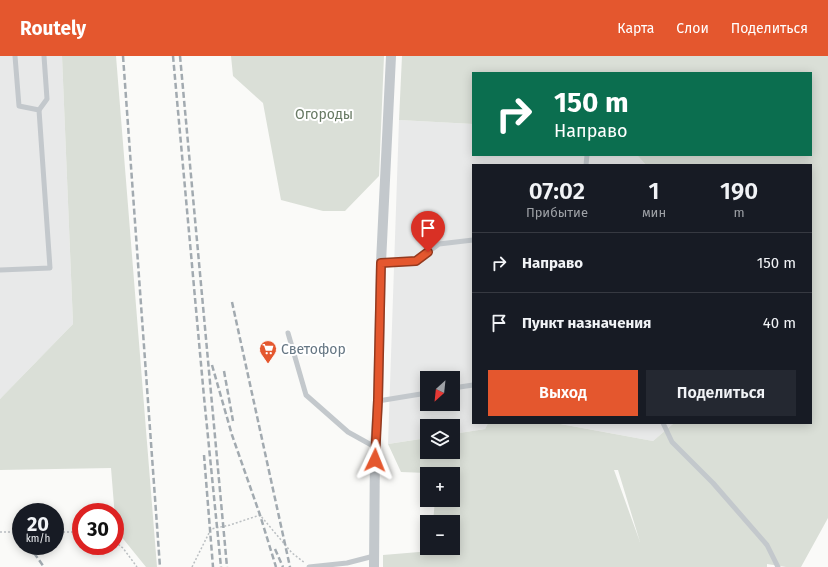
<!DOCTYPE html>
<html lang="ru">
<head>
<meta charset="utf-8">
<style>
  :root { --surface:#171b24; --page:#242831; --text:#f1f3f6; --muted:#9ea1a6; --line:#363941; --accent:#e4572e }
  body { margin:0; font-family:"Fira Sans",sans-serif; background:var(--page); color:var(--text); height:100vh; display:flex; flex-direction:column; font-size:15px; white-space:nowrap }
  * { box-sizing:border-box; margin:0 }
  p { font-size:13px; color:var(--muted) }
  .icon { flex:none; width:22px; height:22px; fill:none; stroke:currentColor; stroke-width:2; stroke-linecap:round; stroke-linejoin:round }
  .map { position:relative; flex:1; overflow:hidden }
  .details { position:absolute; left:472px; top:108px; width:340px; height:260px; display:flex; flex-direction:column; background:var(--surface); border-radius:0px; box-shadow:0 2px 10px #0003 }
  .details>* { flex:none }
  .banner { position:absolute; left:472px; top:16px; width:340px; height:84px; border-radius:0px; box-shadow:0 2px 10px #0003; background:#0b6e4f; color:#fff; overflow:hidden }
  .needle { width:26px; rotate:207deg }
  .controls { position:absolute; left:420px; top:315px; display:grid; gap:8px }
  .controls a { display:grid; place-items:center; width:40px; height:40px; border-radius:0px; background:var(--surface); box-shadow:0 2px 10px #0003; font-size:20px }
  .speed { position:absolute; left:12px; top:447px; display:flex; gap:8px; font-size:20px; font-weight:700; text-align:center }
  .speed>* { display:grid; place-content:center; width:52px; height:52px; border-radius:50%; background:var(--surface); box-shadow:0 2px 10px #0003; line-height:1 }
  .speed small { font-size:10px; font-weight:400 }
  .speed .limit { border:6px solid #d22; background:#fff; color:#111 }
  .pin { position:absolute; display:grid; place-items:center; width:34px; height:34px; color:#fff; margin:-41px -17px; border-radius:50% 50% 50% 0; rotate:-45deg; box-shadow:0 0 4px #0007 }
  .pin .icon { rotate:45deg }
  .me { position:absolute; width:44px; margin:-22px; rotate:2deg; stroke-linejoin:round; filter:drop-shadow(0 0 3px #0008) }
  .turn { display:flex; align-items:center; gap:14px; height:84px; padding:0 16px; font-size:18px }
  .turn .icon { width:52px; height:52px; stroke-width:2.5 }
  .turn b { display:block; font-size:28px; line-height:34px }
  .eta { display:flex; justify-content:space-evenly; align-items:center; height:68px; text-align:center }
  .eta b { font-size:24px; font-weight:600; line-height:28px }
  .primary-button { display:flex; gap:8px; margin-top:auto; padding:8px 16px }
  .primary-button a { flex:1; height:46px; border-radius:0px; background:var(--accent); color:#fff; font-size:16px; font-weight:600; line-height:46px; text-align:center }
  .primary-button a+a { background:var(--page); color:var(--text) }
  ul { padding:0; list-style:none }
  li { display:flex; align-items:center; gap:12px; height:60px; padding:0 16px; border-top:1px solid var(--line) }
  li div { flex:1 }
  li b { display:block; font-size:15px }
  li em { font-style:normal }
  header { display:flex; align-items:center; gap:24px; box-sizing:border-box; height:56px; padding:0 20px; background:var(--accent); color:#fff }
  header strong { font-size:19px }
  nav { display:flex; gap:22px; margin-inline-start:auto; font-size:14px }
  .map>svg:first-child { display:block }
  .built { fill:#e8e9e9; fill-rule:evenodd }
  .green { fill:#dadfd7; fill-rule:evenodd }
  .lines { fill:none; stroke-linecap:round; stroke-linejoin:round }
  .path { stroke:#bbbfc2; stroke-width:1.5; stroke-dasharray:2 2; stroke-linecap:butt }
  .service { stroke:#c3c8cc; stroke-width:5 }
  .minor { stroke:#c3c8cc; stroke-width:10 }
  .rail { stroke:#a2aab0; stroke-width:2.5; stroke-dasharray:6 3; stroke-linecap:butt }
  .route-casing { stroke:#94391e; stroke-width:10 }
  .route { stroke:#e4572e; stroke-width:7 }
  .labels { text-anchor:middle; stroke-width:4; stroke-linejoin:round; paint-order:stroke }
  .park-label { font-size:14px; fill:#687a64; stroke:#fff }
  .poi-label { font-size:14px; fill:#657683; stroke:#fff; text-anchor:start }
</style>
</head>
<body>
<header>
<strong>Routely</strong>
<nav><a>Карта</a><a>Слои</a><a>Поделиться</a></nav>
</header>
<div class="map">
<svg width="828" height="511" viewBox="0 0 828 511">
  <rect width="100%" height="100%" fill="#fafaf8"/>
  <g class="built">
    <polygon points="0,0 62,0 73,268 0,343"/>
    <path d="M399,64L473,68V99H637L646,109H473V367H488L485,373L453,378V370H427V382L388,388ZM427,322H453V348H427Z"/>
    <polygon points="555,367 674,367 653,385"/>
  </g>
  <g class="green">
    <polygon points="62,0 116,0 157,511 146,511 116,474 111,412 0,414 0,343 73,268"/>
    <polygon points="231,0 384,0 379,120 345,155 323,155 281,144 263,47 233,20"/>
    <path d="M402,0H828V462L801,511H786L767,508V511H383V499L431,495L432,492H453V466H433L435,444H453V418L401,416L388,388L427,382V396H453V378L485,373L488,367H555L653,385L674,367H811V109H646L637,99H811V17H473V68L399,64ZM615,414H618L640,486L614,414Z"/>
  </g>
  <g class="lines">
    <g class="path">
      <polyline points="0,476 21,476"/>
      <polyline points="55,476 81,476"/>
      <polyline points="115,486 123,492 137,511"/>
      <polyline points="192,511 211,473 230,469 260,459 292,497 305,507"/>
    </g>
    <g class="service">
      <polyline points="39,54 47,43 44,0"/>
      <polyline points="586,109 587,99"/>
      <polyline points="381,207 416,205 439,188 473,184"/>
      <polyline points="0,214 50,212 39,54 19,50 15,0"/>
      <polyline points="288,277 306,339 348,376 375,391"/>
      <polyline points="453,332 473,329"/>
      <polyline points="378,345 427,337"/>
      <polyline points="663,367 672,386 713,427 767,489 778,511"/>
      <polyline points="309,511 347,507 374,500"/>
    </g>
    <polyline class="minor" points="374,511 375,391 378,345 381,207 391,0"/>
    <g class="rail">
      <polyline points="123,0 160,511"/>
      <polyline points="173,0 204,341 221,511"/>
      <polyline points="180,0 227,511"/>
      <polyline points="232,246 290,511"/>
      <polyline points="212,309 232,379 260,459 276,511"/>
      <polyline points="224,315 233,365"/>
      <polyline points="204,399 213,511"/>
      <polyline points="275,493 283,511"/>
      <polyline points="34,497 44,511"/>
    </g>
  </g>
  <g class="lines">
    <g class="route-casing">
      <polyline id="route" points="375,404 378,344 381,207 416,205 428,196"/>
    </g>
    <use href="#route" class="route"/>
  </g>
  <defs>
    <g id="supermarket-pin" transform="scale(0.9)"><path d="M0 17L-7.5 6A9.5 9.5 0 1 1 7.5 6Z" fill="#e4572e" stroke="#fff"/><path d="M-6-5.5h2.5l.6 2H6L4.5 2H-2.5L-4.4-4H-6ZM-1.5 3.2a1.3 1.3 0 1 0 .1 0ZM3 3.2a1.3 1.3 0 1 0 .1 0Z" fill="#fff"/></g>
  </defs>
  <g fill-rule="evenodd">
    <use href="#supermarket-pin" x="268" y="293"/>
  </g>
  <g class="labels">
    <g class="park-label">
      <text x="324" y="63">Огороды</text>
    </g>
    <g class="poi-label">
      <text x="281" y="298">Светофор</text>
    </g>
  </g>
</svg>
<div class="controls">
<a><svg class="needle" viewBox="-14 -14 28 28"><path d="M0-13l5 13h-10z" fill="#e53935"/><path d="M0 13l5-13h-10z" fill="#9ea1a6"/></svg></a>
<a><svg class="icon" aria-label="layers" viewBox="0 0 24 24"><path d="M12 4l9 5-9 5-9-5zM3 14l9 5 9-5"/></svg></a>
<a>+</a>
<a>−</a>
</div>
<div class="speed"><div>20<small>km/h</small></div><div class="limit">30</div></div>
<div class="pin" style="left:428px;top:196px;background:#d93025"><svg class="icon" aria-label="arrive" viewBox="0 0 24 24"><path d="M6 21V4h12l-3 4 3 4H6"/></svg></div>
<svg class="me" style="left:375px;top:404px" viewBox="-20 -20 40 40"><path d="M0-17L14 15 0 8-14 15z" fill="#e4572e" stroke="#fff" stroke-width="4"/></svg>
<div class="banner">
<div class="turn"><svg class="icon" aria-label="right" viewBox="0 0 24 24"><path d="M7 20v-9h11M14 6l5 5-5 5"/></svg><div><b>150 m</b>Направо</div></div>
</div>
<section class="details">
<div class="eta">
<div><b>07:02</b><p>Прибытие</p></div>
<div><b>1</b><p>мин</p></div>
<div><b>190</b><p>m</p></div>
</div>
<ul>
<li><svg class="icon" aria-label="right" viewBox="0 0 24 24"><path d="M7 20v-9h11M14 6l5 5-5 5"/></svg><div><b>Направо</b></div><em>150 m</em></li>
<li><svg class="icon" aria-label="arrive" viewBox="0 0 24 24"><path d="M6 21V4h12l-3 4 3 4H6"/></svg><div><b>Пункт назначения</b></div><em>40 m</em></li>
</ul>
<div class="primary-button"><a>Выход</a><a>Поделиться</a></div>
</section>
</div>
</body>
</html>
